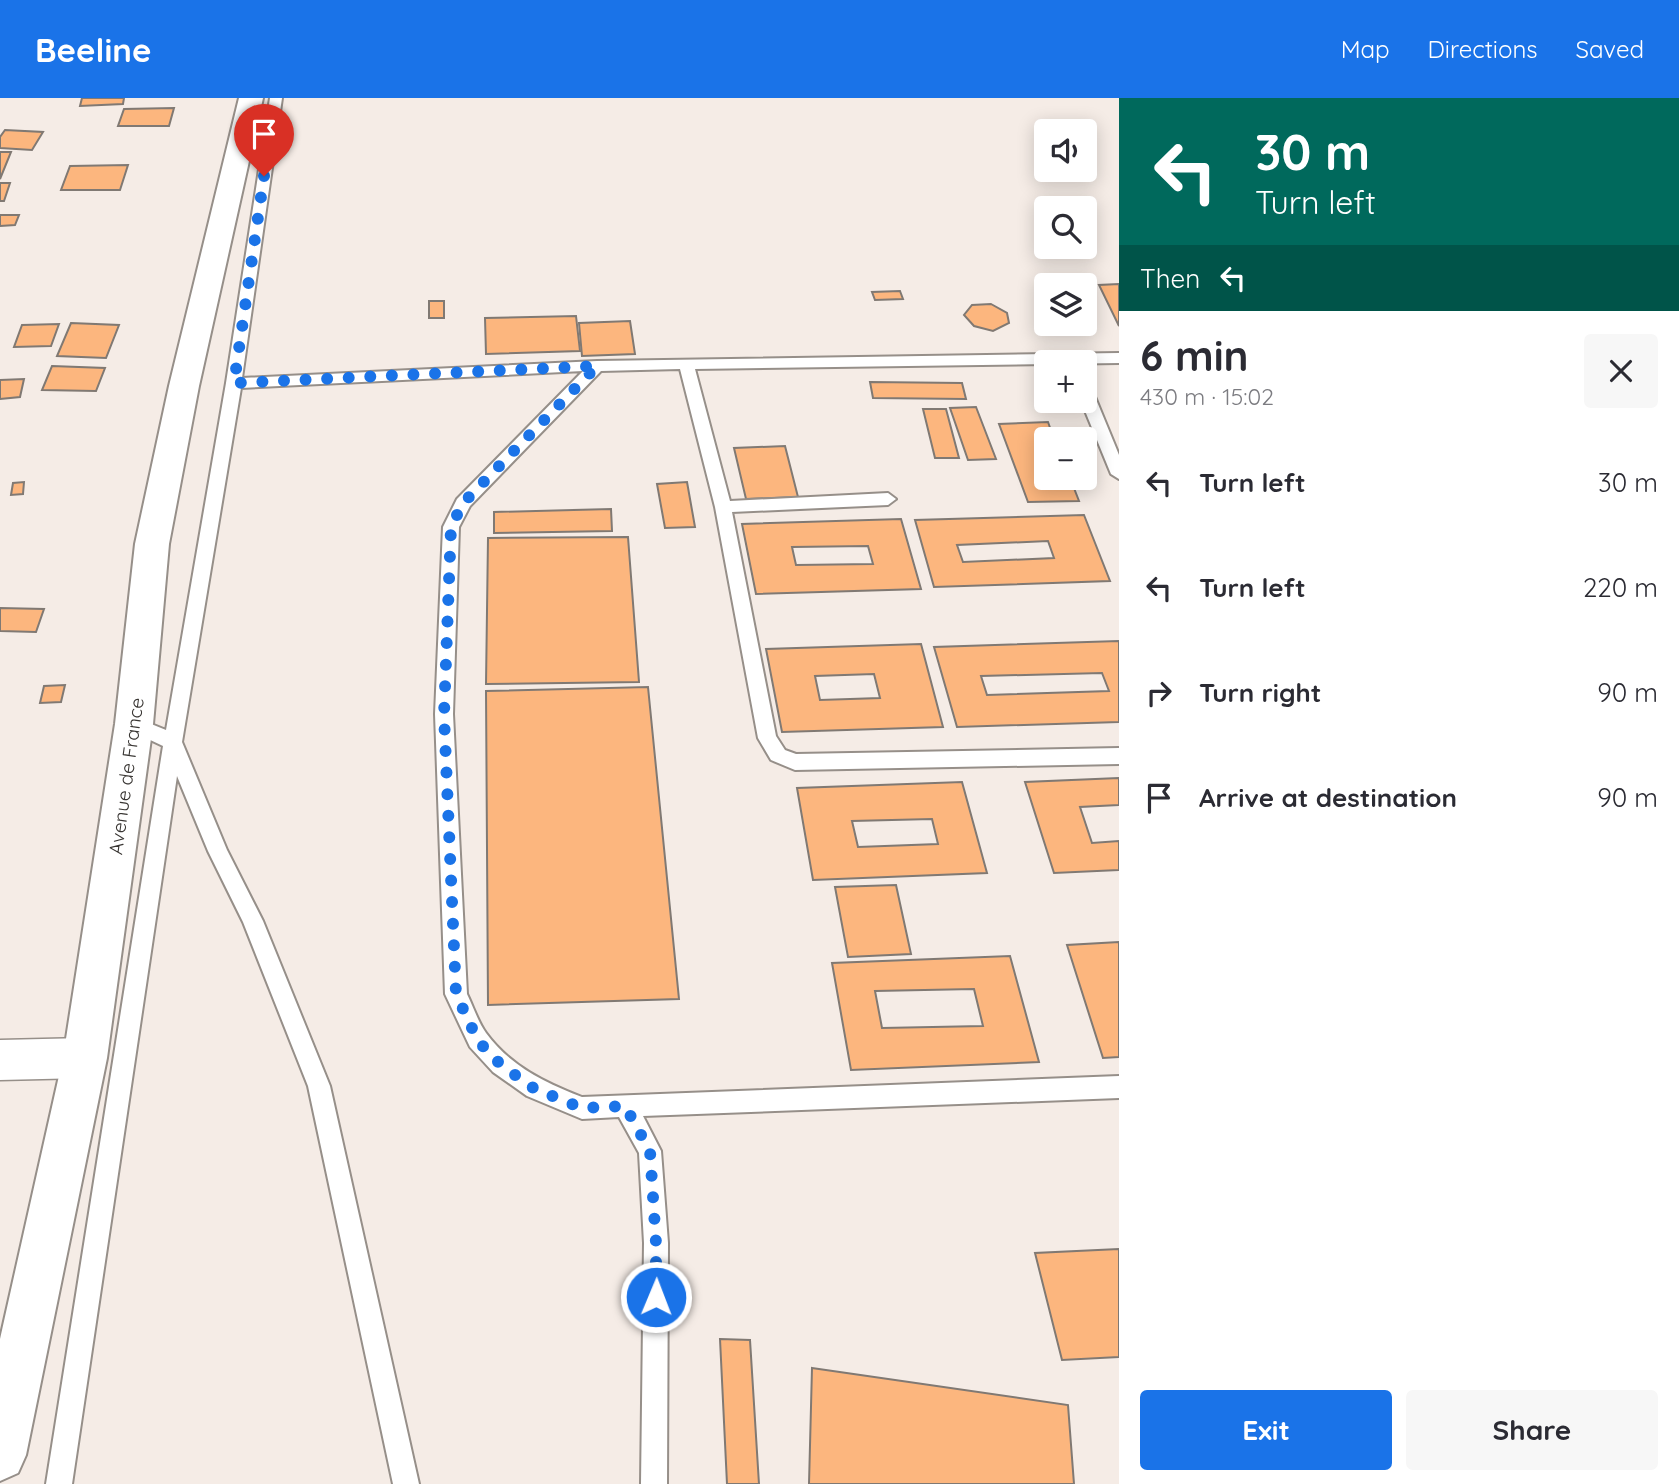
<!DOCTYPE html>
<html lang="en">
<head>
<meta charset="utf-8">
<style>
  :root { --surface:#fff; --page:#f7f7f7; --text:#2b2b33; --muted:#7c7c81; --accent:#1a73e8 }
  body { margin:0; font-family:Quicksand,sans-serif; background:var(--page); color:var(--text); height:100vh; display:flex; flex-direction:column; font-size:26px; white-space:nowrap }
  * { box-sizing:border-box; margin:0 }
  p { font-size:23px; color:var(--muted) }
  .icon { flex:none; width:38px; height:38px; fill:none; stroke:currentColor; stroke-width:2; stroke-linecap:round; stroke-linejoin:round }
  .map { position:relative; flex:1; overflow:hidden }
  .panel { display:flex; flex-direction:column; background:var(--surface); width:560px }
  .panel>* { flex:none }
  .banner { background:#00695c; color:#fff; overflow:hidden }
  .controls { position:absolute; left:1034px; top:21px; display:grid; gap:14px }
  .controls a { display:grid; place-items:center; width:63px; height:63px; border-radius:7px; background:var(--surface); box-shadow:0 4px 18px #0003; font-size:35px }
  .pin { position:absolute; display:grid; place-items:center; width:60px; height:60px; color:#fff; margin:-72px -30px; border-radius:50% 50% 50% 0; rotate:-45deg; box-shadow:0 0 7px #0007 }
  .pin .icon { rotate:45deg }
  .me { position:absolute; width:77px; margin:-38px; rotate:1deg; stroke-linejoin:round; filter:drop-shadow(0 0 5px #0008) }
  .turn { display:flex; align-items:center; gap:24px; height:147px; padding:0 21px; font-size:32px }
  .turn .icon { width:91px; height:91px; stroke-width:2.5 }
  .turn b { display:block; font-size:49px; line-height:60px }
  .then { display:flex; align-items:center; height:66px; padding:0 21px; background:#0003; gap:14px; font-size:26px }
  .round { display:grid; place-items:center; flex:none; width:74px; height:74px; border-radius:7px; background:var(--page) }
  .headline { display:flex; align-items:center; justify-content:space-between; height:119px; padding:0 21px }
  h1 { font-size:42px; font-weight:800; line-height:52px }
  .button { display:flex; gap:14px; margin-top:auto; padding:14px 21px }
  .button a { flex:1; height:80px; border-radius:7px; background:var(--accent); color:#fff; font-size:28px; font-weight:800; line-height:80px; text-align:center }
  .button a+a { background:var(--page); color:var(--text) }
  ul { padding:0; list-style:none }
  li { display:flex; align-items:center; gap:21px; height:105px; padding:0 21px }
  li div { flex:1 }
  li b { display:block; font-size:26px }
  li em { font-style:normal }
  header { display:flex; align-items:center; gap:42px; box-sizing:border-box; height:98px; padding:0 35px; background:var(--accent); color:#fff }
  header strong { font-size:33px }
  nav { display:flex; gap:38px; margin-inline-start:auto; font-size:24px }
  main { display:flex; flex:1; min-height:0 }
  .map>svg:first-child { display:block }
  .building { fill:#fcb67e; stroke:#807973; stroke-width:2; fill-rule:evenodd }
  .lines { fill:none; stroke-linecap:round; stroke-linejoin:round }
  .service-casing { stroke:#968f89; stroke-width:4 }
  .minor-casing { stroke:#968f89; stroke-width:3 }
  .tertiary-casing { stroke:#968f89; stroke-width:4 }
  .service { fill:#fff; fill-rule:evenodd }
  .minor { fill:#fff; fill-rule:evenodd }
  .tertiary { fill:#fff; fill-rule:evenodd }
  .route { stroke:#1a73e8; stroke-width:12; stroke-dasharray:0 21.6 }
  .labels { text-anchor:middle; stroke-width:5; stroke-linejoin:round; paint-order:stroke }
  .street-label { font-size:19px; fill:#383532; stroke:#fff }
</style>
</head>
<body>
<header>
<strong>Beeline</strong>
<nav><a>Map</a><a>Directions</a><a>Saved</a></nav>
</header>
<main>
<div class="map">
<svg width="1119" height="1386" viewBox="0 0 1119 1386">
  <rect width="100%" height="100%" fill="#f5ece6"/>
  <g class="building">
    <polygon points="82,0 124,0 123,6 80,8"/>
    <polygon points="174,10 169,28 118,28 124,11"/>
    <polygon points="5,32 43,34 32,52 0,50 0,39"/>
    <polygon points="0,54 11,54 0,81"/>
    <polygon points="128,67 120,92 61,92 70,68"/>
    <polygon points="0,85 10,85 4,103 0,103"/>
    <polygon points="0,117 19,117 15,127 0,128"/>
    <polygon points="1119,186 1119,228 1099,187"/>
    <polygon points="900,193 903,201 875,202 872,194"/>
    <rect x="429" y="203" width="15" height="17"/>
    <polygon points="991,206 1007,215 1009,225 993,233 974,228 964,217 972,207"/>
    <polygon points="576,218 580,253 486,256 485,220"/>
    <polygon points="630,223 635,256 582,258 579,225"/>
    <polygon points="71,225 119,227 106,260 57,258"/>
    <polygon points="59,226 51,248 14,249 22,227"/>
    <polygon points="52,268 105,270 96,293 42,292"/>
    <polygon points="24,281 20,299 0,301 0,282"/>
    <polygon points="870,284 962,285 966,301 873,300"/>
    <polygon points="976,309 996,361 968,362 950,310"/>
    <polygon points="923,311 946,311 959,360 935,360"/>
    <polygon points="1048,324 1054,341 1046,341 1046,380 1070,380 1079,403 1028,404 999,326"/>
    <polygon points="785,348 798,399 746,401 734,350"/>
    <polygon points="24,384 23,396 11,397 13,385"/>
    <polygon points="687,384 695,429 665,430 657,386"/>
    <polygon points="611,411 612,433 494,435 494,414"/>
    <path d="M1084,417L1110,483L934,489L915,422ZM1048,443L1054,460L963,464L957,447Z"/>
    <path d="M901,421L921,491L756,496L742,426ZM868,448L873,466L796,467L792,449Z"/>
    <polygon points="628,439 639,584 486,586 488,440"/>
    <polygon points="0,510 44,511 36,534 0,533"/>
    <path d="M1119,543V624L957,629L934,549ZM1102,575L1109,593L987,597L981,578Z"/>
    <path d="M921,546L943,629L782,634L766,551ZM874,576L880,600L820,602L815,578Z"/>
    <polygon points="65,587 61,604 40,605 44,588"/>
    <polygon points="648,589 679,901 488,907 486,593"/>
    <polygon points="1119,680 1119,707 1080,709 1092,745 1119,743 1119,772 1054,775 1025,684"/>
    <path d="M962,684L987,775L813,782L797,690ZM932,721L938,746L858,749L852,723Z"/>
    <polygon points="896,787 911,856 848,859 835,789"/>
    <polygon points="1119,844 1119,959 1103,960 1067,847"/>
    <path d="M1010,858L1039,964L851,972L832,865ZM974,891L983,928L882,930L875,893Z"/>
    <polygon points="1119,1151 1119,1259 1062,1262 1035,1155"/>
    <polygon points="720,1241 750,1242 759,1386 727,1386"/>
    <polygon points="812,1270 1068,1307 1074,1386 809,1386"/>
  </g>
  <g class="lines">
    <g class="service-casing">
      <g id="service">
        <path d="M270,0H282L242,280L597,263L1119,255V265L695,271L730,403L888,395L896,401L888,407L732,414L776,638L785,652L796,656L1119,650V666L795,672L771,662L758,640L715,409L680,271L601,273L470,408L459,429L453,616L467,896C473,908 478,924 486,935C510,968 546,985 582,999L1119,978V1000L643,1018L661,1053L668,1145L667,1386H641L644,1145L639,1055L619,1019L582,1021L527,998L493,974L470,949L445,896L435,616L443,429L457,401L583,273L241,290L182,644L227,752L263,823L330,988L419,1386H393L308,988L243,824L208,753L177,678L72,1386H46L163,648L127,631L125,626L127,621L134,619L166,632L226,285Z"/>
        <polygon points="1085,289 1093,294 1119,357 1119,381 1111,376 1081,303 1085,303"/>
      </g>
    </g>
    <g class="minor-casing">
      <polygon id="minor" points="85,940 100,946 106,960 100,974 85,980 0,982 0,942"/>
    </g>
    <g class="tertiary-casing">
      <polygon id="tertiary" points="239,0 263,0 199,288 169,446 153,626 107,960 26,1357 18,1375 0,1383 0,1241 63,960 115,626 135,446 169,288"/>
    </g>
    <use href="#service" class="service"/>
    <use href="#minor" class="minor"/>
    <use href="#tertiary" class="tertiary"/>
  </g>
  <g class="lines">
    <polyline class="route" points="264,78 234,285 597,268 463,405 451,429 444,617 456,896 478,943 501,967 535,991 582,1010 625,1008 650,1053 656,1145 656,1199"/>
  </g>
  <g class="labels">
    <g class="street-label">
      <text transform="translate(126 678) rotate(-82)" y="7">Avenue de France</text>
    </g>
  </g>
</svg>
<div class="controls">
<a><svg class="icon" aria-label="sound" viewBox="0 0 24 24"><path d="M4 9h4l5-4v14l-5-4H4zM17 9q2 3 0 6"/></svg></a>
<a><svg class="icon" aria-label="search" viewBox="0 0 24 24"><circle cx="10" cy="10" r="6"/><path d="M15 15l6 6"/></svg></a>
<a><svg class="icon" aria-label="layers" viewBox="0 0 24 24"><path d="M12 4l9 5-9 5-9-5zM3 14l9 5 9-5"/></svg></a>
<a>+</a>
<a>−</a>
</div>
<div class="pin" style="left:264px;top:78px;background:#d93025"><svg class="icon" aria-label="arrive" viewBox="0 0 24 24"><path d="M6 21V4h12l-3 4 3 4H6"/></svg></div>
<svg class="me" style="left:656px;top:1199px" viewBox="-20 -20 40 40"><circle r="17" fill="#1a73e8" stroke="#fff" stroke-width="3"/><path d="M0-11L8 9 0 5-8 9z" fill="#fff"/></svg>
</div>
<section class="panel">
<div class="banner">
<div class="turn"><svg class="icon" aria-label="left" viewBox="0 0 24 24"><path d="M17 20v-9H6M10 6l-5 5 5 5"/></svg><div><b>30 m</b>Turn left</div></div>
<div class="then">Then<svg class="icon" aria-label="left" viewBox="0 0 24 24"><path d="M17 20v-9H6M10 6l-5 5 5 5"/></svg></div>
</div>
<div class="headline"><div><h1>6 min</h1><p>430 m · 15:02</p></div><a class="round"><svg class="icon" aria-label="close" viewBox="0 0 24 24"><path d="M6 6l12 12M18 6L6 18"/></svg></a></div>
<ul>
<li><svg class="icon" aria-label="left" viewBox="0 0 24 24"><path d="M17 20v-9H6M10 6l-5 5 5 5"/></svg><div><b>Turn left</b></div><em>30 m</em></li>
<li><svg class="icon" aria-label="left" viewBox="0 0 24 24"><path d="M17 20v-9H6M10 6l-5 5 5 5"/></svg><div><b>Turn left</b></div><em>220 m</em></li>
<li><svg class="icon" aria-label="right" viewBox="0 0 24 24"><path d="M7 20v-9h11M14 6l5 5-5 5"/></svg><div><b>Turn right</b></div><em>90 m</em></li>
<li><svg class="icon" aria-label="arrive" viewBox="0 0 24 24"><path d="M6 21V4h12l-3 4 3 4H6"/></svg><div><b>Arrive at destination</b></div><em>90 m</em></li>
</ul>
<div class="button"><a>Exit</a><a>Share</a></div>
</section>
</main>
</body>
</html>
